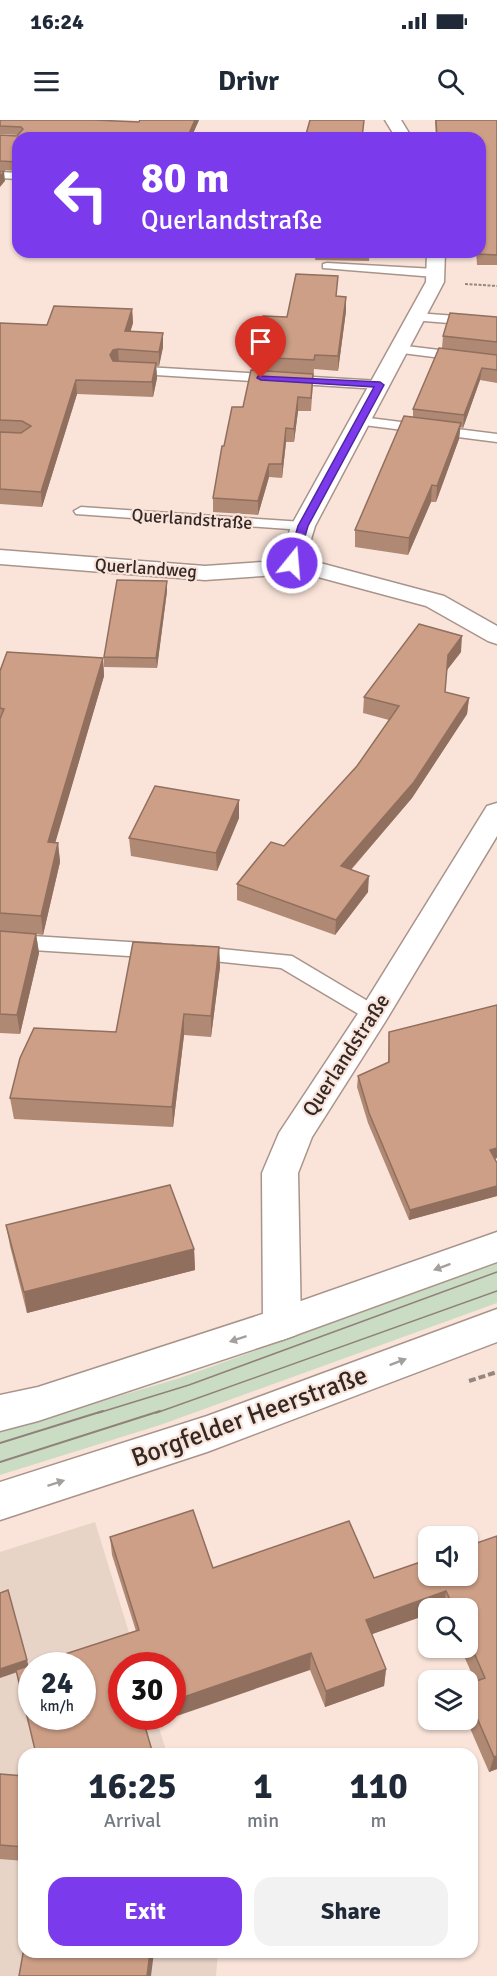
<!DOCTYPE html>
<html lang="en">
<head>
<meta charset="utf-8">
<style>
  :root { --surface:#fff; --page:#f2f2f3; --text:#1f2937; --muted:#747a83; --accent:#7c3aed }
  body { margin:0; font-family:Signika,sans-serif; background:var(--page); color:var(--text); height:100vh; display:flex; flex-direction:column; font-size:22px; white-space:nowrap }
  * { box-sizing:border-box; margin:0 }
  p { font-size:20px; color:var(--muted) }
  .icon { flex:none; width:33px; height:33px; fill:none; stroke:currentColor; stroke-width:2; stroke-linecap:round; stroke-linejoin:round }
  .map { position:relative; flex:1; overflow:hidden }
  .panel { position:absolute; left:18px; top:1628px; width:460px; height:210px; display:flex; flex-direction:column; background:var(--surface); border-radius:18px; box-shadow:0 2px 4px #0004 }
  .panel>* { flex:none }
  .top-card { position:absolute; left:12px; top:12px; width:474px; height:126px; border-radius:18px; box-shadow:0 2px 4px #0004; background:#7c3aed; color:#fff; overflow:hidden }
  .tools { position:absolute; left:418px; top:1406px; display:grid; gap:12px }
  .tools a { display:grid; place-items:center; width:60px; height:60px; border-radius:12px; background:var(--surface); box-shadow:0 2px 4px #0004; font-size:30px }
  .speed { position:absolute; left:18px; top:1532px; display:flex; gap:12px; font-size:30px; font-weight:700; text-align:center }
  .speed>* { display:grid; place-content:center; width:78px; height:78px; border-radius:50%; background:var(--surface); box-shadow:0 2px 4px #0004; line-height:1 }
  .speed small { font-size:15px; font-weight:400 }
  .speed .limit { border:9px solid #d22; background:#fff; color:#111 }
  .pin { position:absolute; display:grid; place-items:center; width:51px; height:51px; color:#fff; margin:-62px -26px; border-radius:50% 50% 50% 0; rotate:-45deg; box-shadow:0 0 6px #0007 }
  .pin .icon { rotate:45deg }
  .me { position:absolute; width:66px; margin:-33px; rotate:17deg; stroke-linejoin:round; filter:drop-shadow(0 0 4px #0008) }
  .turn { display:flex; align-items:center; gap:21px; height:126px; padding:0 30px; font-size:27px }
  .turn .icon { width:78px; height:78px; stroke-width:2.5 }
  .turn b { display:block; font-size:42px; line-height:51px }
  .eta { display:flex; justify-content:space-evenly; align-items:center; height:102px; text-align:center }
  .eta b { font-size:36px; font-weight:800; line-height:42px }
  .button { display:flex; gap:12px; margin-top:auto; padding:12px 30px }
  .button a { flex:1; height:69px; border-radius:18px; background:var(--accent); color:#fff; font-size:24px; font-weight:800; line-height:69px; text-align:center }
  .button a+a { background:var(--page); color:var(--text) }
  .status { display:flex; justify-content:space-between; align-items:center; height:42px; padding:0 30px; background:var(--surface); direction:ltr }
  .status svg { height:16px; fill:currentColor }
  header { display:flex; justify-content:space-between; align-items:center; height:78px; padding:0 30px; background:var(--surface); font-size:27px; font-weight:800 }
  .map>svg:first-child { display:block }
  .commercial { fill:#e8d3c7; fill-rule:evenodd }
  .green { fill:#cadcc3 }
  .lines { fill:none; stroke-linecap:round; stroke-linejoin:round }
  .lane-casing { stroke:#a9948b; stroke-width:3 }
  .street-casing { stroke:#a9948b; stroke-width:3 }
  .secondary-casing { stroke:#a9948b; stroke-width:3 }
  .path-far1 { stroke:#968680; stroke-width:2; stroke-dasharray:3 1.5; stroke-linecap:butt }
  .path { stroke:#968680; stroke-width:4; stroke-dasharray:7 3; stroke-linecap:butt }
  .lane { fill:#fff; fill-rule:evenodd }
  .street { fill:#fff; fill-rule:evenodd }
  .secondary { fill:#fff; fill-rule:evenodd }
  .tram-far1 { stroke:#90817b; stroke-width:1.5 }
  .tram { stroke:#90817b; stroke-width:2 }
  .wall { fill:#b08974 }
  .shaded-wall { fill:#906f5e }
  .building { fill:#cd9f87; stroke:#906f5e; stroke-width:1.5; fill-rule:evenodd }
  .oneway { fill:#a39f9d }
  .route { fill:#7c3aed; stroke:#51269a; stroke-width:1.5 }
  .labels { text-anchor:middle; stroke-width:4.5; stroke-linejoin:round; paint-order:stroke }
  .far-street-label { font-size:18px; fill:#322926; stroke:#fae4da }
  .street-label { font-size:21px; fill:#322926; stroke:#fae4da }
  .near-street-label { font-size:26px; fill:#322926; stroke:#fae4da }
</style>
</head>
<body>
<div class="status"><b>16:24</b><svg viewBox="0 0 49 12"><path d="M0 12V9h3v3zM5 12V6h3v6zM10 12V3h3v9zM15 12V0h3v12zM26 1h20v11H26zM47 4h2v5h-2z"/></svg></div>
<header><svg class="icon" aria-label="menu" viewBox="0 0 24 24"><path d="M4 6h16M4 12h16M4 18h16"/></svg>Drivr<svg class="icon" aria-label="search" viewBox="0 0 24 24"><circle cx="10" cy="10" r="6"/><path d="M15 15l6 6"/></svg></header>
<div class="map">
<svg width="497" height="1856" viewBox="0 0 497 1856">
  <rect width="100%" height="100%" fill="#fae4da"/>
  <path class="commercial" d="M95,1402L139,1545H122V1596H155L167,1633L24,1634V1832H218L216,1856H0V1432ZM32,1545H82V1596H32Z"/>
  <polygon class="green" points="497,1143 497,1183 160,1305 0,1355 0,1311 180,1258"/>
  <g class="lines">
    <g class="lane-casing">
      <g id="lane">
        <polygon points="0,52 18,53 18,59 0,58"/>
        <polygon points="327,143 435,149 441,153 435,157 323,148 323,144"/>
        <polygon points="416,193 497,199 497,207 412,200 412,194"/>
        <polygon points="398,225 497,237 497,245 394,232 392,229 394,226"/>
        <polygon points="129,246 380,261 387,265 380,269 124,253 123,250"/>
        <polygon points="361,297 497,314 497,322 356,304 354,301"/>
        <polygon points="81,387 303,402 310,406 303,410 76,394 74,391"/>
        <polygon points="0,814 161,824 168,826 171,831 168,836 161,838 0,828"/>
        <polygon points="192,826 292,836 381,889 384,894 381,899 374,901 367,899 281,848 185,838 182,833 185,828"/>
      </g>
    </g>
    <g class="street-casing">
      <g id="street">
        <polygon points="385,0 401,0 412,18 396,18"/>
        <polygon points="427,132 445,132 444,162 315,406 305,439 444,476 497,506 497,524 488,521 426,486 292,450 263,456 205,460 0,444 0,430 205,446 263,442 282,438 291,406 426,162"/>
        <polygon points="497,683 497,716 385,902 312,1017 298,1053 301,1204 296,1215 282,1220 268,1215 263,1204 262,1053 279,1013 363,886 487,686"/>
      </g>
    </g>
    <g class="secondary-casing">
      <g id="secondary">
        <polygon points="497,1112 497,1142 282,1220 38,1301 0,1311 0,1275 38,1267 281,1188"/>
        <polygon points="497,1189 497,1222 207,1332 0,1400 0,1362 207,1296"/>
      </g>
    </g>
    <polyline class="path-far1" points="465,164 497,166"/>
    <polyline class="path" points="469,1261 497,1252"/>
    <use href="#lane" class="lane"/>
    <use href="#street" class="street"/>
    <use href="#secondary" class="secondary"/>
    <g class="tram-far1">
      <polyline points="98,1293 189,1265 497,1152"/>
      <polyline points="156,1293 497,1171"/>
    </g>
    <g class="tram">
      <polyline points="0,1323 103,1291"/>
      <polyline points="0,1342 160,1291"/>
    </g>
  </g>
  <g class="wall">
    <polygon points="0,0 139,2 140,0 199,0 191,18 18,18 18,51 0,50 0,15 17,16 18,15 0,14"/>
    <polygon points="435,0 497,0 497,145 477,145 476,132 480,132 480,18 436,18"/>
    <polygon points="316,132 370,132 369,141 315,140"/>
    <polygon points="337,176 346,177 346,191 338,251 314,249 311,291 298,291 294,322 286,322 282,358 269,357 258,395 213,392 213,378 224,326 243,287 254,251 254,237 287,197"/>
    <polygon points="132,189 133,203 130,212 163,227 159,246 156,246 157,258 153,277 77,274 42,387 0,384 0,203 47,205"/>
    <polygon points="497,197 497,263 480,260 463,308 460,307 459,319 436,382 431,382 408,435 355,427 355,410 413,297 413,289 442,228 443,216"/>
    <polygon points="167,471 157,548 104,547 104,537"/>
    <polygon points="461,532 447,550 445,572 469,578 467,594 412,678 351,750 368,772 335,815 237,780 237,764 284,726 357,646 389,600 363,593 364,577"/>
    <polygon points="103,538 104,556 55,722 58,723 60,742 43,815 36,814 39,833 20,914 0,913 0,551"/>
    <polygon points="239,698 217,751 131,736 129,718"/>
    <polygon points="219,827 220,847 211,917 184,915 173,1007 14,999 10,978 116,912"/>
    <polygon points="389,912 497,1038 495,1039 497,1043 497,1076 409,1100 368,1003 357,967 358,956 388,943"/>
    <polygon points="6,1105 194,1129 195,1150 27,1193 10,1126"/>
    <polygon points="110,1417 213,1448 374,1458 468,1426 497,1649 489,1652 466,1599 468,1599 468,1564 475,1561 460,1527 468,1527 468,1488 429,1488 429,1494 372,1514 386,1549 384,1566 325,1587 310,1550 136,1511 112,1435"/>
    <polygon points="0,1654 24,1656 24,1741 0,1739"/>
  </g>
  <g class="shaded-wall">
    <polygon points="195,0 199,0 191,18 187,18"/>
    <polygon points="4,51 5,61 0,67 0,57"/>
    <polygon points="346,177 346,191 338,251 338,236"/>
    <polygon points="132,189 133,203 126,226 125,211"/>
    <polygon points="163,213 163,227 159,246 159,232"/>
    <polygon points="118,229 119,244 114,245 110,235 113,230"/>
    <polygon points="156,243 157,258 153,277 152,262"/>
    <polygon points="482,248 480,260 463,308 464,295"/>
    <polygon points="76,260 77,274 42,387 41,372"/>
    <polygon points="298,277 298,291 294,322 294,309"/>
    <polygon points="461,303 459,319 436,382 437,366"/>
    <polygon points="286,308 286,322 282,358 282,344"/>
    <polygon points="269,344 269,357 258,395 258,381"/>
    <polygon points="432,365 431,382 408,435 409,418"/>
    <polygon points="167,461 167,471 157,548 156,538"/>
    <polygon points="462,516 461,532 447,550 448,535"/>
    <polygon points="103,538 104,556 50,741 48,722"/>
    <polygon points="469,578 467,594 412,678 340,762 341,746"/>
    <polygon points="239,680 239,698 217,751 216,733"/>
    <polygon points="58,723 60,742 43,815 41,796"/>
    <polygon points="369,756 368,772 335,815 336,800"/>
    <polygon points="36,814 39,833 20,914 17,895"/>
    <polygon points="219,827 220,847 211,917 211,896"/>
    <polygon points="184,894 184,915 173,1007 172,987"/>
    <polygon points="497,1028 497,1038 489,1040 490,1030"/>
    <polygon points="497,1066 497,1076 409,1100 410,1090"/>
    <polygon points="194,1129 195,1150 27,1193 24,1172"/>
    <polygon points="446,1471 443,1488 429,1488 429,1494 364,1517 366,1500"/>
    <polygon points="311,1533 310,1550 142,1608 141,1596 172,1596 172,1581"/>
    <polygon points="27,1540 29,1548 0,1558 0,1549"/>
    <polygon points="386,1549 384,1566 325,1587 326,1571"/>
    <polygon points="497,1636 497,1649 489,1652 494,1637"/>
    <polygon points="150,1832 154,1832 151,1856 147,1856"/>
  </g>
  <g class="building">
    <polygon points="0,0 94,0 139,2 140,0 195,0 187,18 18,18 18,42 0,41 0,15 17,16 23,9 21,7 0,6"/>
    <polygon points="310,0 364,0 362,18 305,18"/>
    <polygon points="436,0 497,0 497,135 478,134 477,132 480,132 480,18 437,18"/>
    <polygon points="0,51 4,51 0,57"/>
    <polygon points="296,154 338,156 336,176 346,177 338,236 315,235 314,240 254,237 263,196 287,197"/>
    <polygon points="54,186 132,189 125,211 163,213 159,232 118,229 113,230 110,235 113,241 156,243 152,262 76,260 41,372 0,369 0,312 21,313 31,306 22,301 0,300 0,203 47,205"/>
    <polygon points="450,193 497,197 497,222 443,216"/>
    <polygon points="439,228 497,235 497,250 482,248 464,295 413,289"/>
    <polygon points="251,250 313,254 311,278 298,277 294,309 286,308 282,344 269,344 258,381 213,378 222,326 224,326 232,287 243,287"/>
    <polygon points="404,296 461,303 437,366 432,365 409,418 355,410"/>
    <polygon points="117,460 167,461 156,538 104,537"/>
    <polygon points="419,504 462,516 448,535 445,572 469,578 414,662 341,746 369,756 336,800 237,764 271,722 284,726 357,646 399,586 364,577"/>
    <polygon points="7,532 103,538 48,722 58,723 41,796 0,793 0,599 4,589 0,588 0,551"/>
    <polygon points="155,666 239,680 216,733 129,718"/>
    <polygon points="0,811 36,814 17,895 0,894"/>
    <polygon points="133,822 219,827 211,896 184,894 172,987 10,978 20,938 34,908 116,912"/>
    <polygon points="497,885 497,1028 490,1030 497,1043 497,1066 410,1090 369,993 358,956 389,942 389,912"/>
    <polygon points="170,1065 194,1129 24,1172 6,1105"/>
    <path d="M193,1390L213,1448L349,1401L374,1458L429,1439V1455H468V1426L497,1416V1636L494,1637L468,1577V1564L485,1558L468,1519V1488H454L446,1471L366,1500L386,1549L326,1571L311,1533L172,1581V1545H122V1596H142L153,1634H36L16,1550L139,1510L110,1417ZM32,1545H82V1596H32Z"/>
    <polygon points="8,1470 27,1540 0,1549 0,1473"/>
    <polygon points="0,1654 24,1656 24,1727 0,1725"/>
    <polygon points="24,1828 24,1832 150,1832 147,1856 19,1856"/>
  </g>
  <defs><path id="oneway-solid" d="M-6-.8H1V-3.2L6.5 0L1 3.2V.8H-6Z" transform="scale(1.5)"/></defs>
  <g class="oneway">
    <use href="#oneway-solid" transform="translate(442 1147) rotate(160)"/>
    <use href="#oneway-solid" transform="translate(238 1219) rotate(162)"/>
    <use href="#oneway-solid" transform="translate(398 1242) rotate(-21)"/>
    <use href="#oneway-solid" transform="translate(56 1363) rotate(-18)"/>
  </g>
  <polygon class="route" points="258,256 380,262 384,265 308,406 297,443 292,446 287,443 298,406 374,267 261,260 257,258"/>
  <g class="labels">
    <g class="far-street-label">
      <text transform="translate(192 399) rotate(4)" y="6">Querlandstraße</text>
      <text transform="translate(146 448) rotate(4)" y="6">Querlandweg</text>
    </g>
    <g class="street-label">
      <text transform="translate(346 935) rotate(-57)" y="7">Querlandstraße</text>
    </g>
    <g class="near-street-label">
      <text transform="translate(249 1296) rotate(-20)" y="9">Borgfelder Heerstraße</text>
    </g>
  </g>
</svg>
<div class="tools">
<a><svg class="icon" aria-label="sound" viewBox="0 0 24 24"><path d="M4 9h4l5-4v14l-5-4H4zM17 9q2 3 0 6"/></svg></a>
<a><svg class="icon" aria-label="search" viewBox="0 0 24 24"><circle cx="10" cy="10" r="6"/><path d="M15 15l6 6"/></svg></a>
<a><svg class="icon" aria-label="layers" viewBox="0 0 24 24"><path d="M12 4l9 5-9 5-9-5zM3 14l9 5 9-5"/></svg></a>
</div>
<div class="speed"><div>24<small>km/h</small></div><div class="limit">30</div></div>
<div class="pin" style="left:261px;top:258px;background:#d93025"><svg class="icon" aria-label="arrive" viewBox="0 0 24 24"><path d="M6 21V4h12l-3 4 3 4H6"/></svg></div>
<svg class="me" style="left:292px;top:443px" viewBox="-20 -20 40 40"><circle r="17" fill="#7c3aed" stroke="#fff" stroke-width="3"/><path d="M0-11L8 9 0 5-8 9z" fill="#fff"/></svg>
<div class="top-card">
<div class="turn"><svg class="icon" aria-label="left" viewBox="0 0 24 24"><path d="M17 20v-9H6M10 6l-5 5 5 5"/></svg><div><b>80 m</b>Querlandstraße</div></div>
</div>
<section class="panel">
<div class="eta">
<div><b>16:25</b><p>Arrival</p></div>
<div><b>1</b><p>min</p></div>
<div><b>110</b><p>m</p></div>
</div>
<div class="button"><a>Exit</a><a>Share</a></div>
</section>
</div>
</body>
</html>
